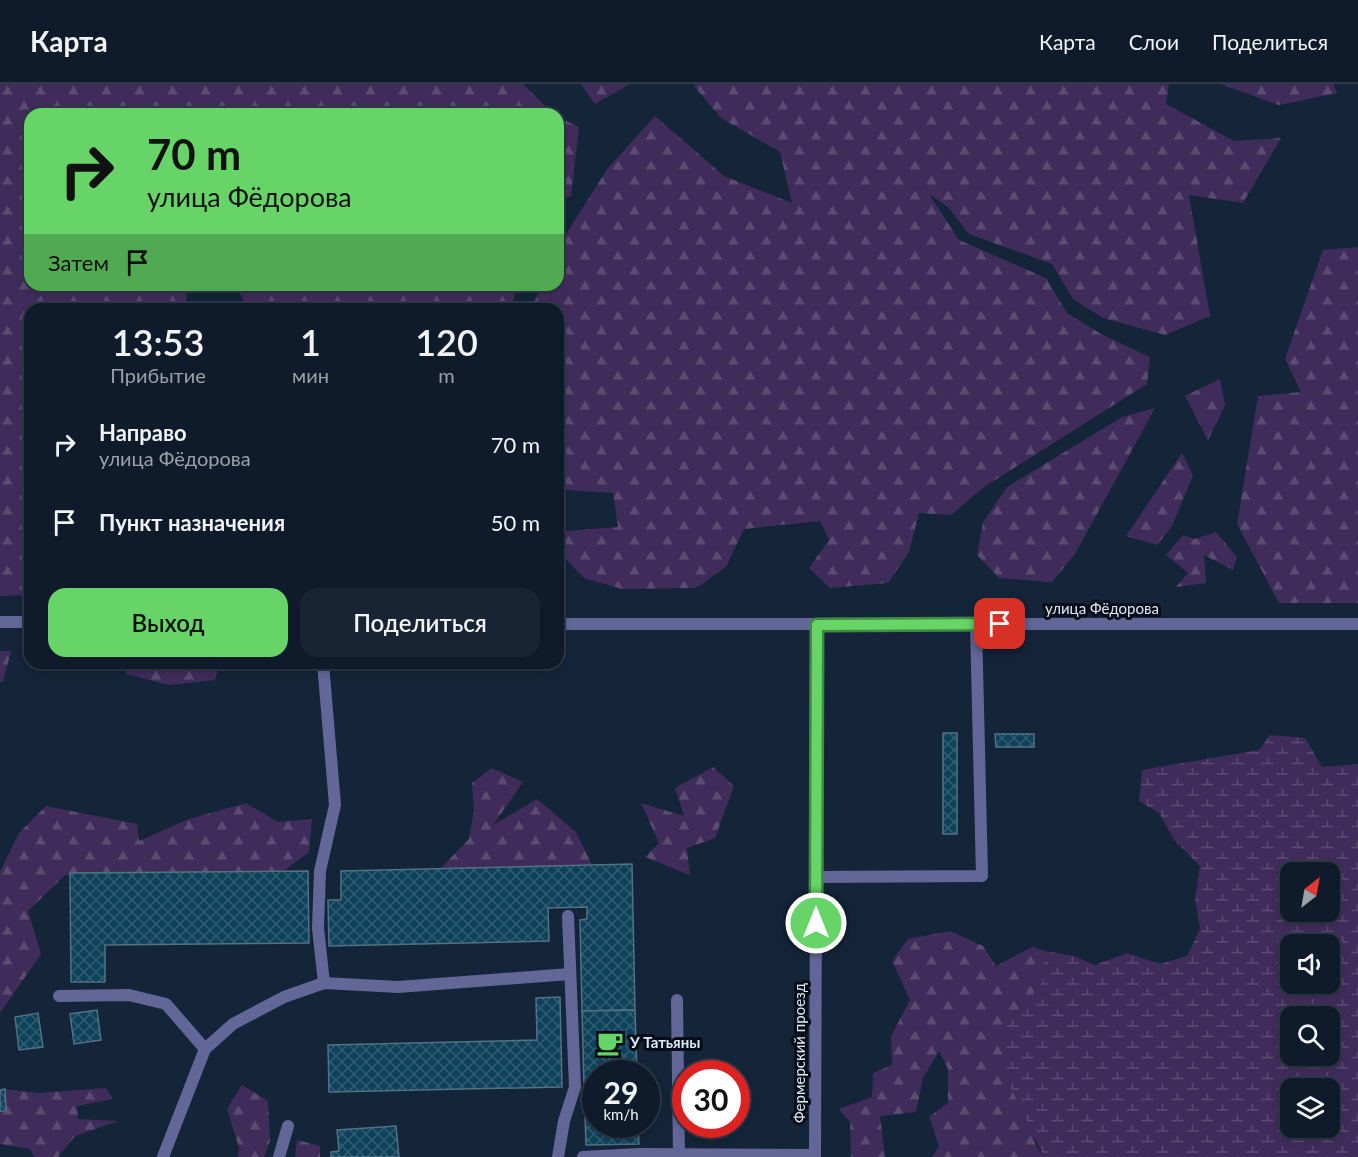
<!DOCTYPE html>
<html lang="ru">
<head>
<meta charset="utf-8">
<style>
  :root { --surface:#0f1b2b; --page:#182433; --text:#f1f3f6; --muted:#9ba1a9; --line:#2f3947; --accent:#66d466 }
  body { margin:0; font-family:Lato,sans-serif; background:var(--page); color:var(--text); height:100vh; display:flex; flex-direction:column; font-size:22px; white-space:nowrap }
  * { box-sizing:border-box; margin:0 }
  p { font-size:20px; color:var(--muted) }
  .icon { flex:none; width:33px; height:33px; fill:none; stroke:currentColor; stroke-width:2; stroke-linecap:round; stroke-linejoin:round }
  .map { position:relative; flex:1; overflow:hidden }
  .details { position:absolute; left:24px; top:219px; width:540px; height:366px; display:flex; flex-direction:column; background:var(--surface); border-radius:18px; box-shadow:0 3px 9px #0003,0 0 0 2px var(--line) }
  .details>* { flex:none }
  .banner { position:absolute; left:24px; top:24px; width:540px; height:183px; border-radius:18px; box-shadow:0 3px 9px #0003,0 0 0 2px var(--line); background:#66d466; color:#111; overflow:hidden }
  .needle { width:39px; rotate:31deg }
  .controls { position:absolute; left:1280px; top:778px; display:grid; gap:12px }
  .controls a { display:grid; place-items:center; width:60px; height:60px; border-radius:12px; background:var(--surface); box-shadow:0 3px 9px #0003,0 0 0 2px var(--line); font-size:30px }
  .speed { position:absolute; left:582px; top:976px; display:flex; gap:12px; font-size:30px; font-weight:700; text-align:center }
  .speed>* { display:grid; place-content:center; width:78px; height:78px; border-radius:50%; background:var(--surface); box-shadow:0 3px 9px #0003,0 0 0 2px var(--line); line-height:1 }
  .speed small { font-size:15px; font-weight:400 }
  .speed .limit { border:9px solid #d22; background:#fff; color:#111 }
  .pin { position:absolute; display:grid; place-items:center; width:51px; height:51px; color:#fff; margin:-26px; border-radius:12px; box-shadow:0 3px 9px #0006 }
  .me { position:absolute; width:66px; margin:-33px; rotate:0deg; stroke-linejoin:round; filter:drop-shadow(0 0 4px #0008) }
  .turn { display:flex; align-items:center; gap:21px; height:126px; padding:0 24px; font-size:27px }
  .turn .icon { width:78px; height:78px; stroke-width:2.5 }
  .turn b { display:block; font-size:42px; line-height:51px }
  .then { display:flex; align-items:center; height:57px; padding:0 24px; background:#0003; gap:12px; font-size:22px }
  .eta { display:flex; justify-content:space-evenly; align-items:center; height:102px; text-align:center }
  .eta b { font-size:36px; font-weight:600; line-height:42px }
  .cta { display:flex; gap:12px; margin-top:auto; padding:12px 24px }
  .cta a { flex:1; height:69px; border-radius:18px; background:var(--accent); color:#111; font-size:24px; font-weight:600; line-height:69px; text-align:center }
  .cta a+a { background:var(--page); color:var(--text) }
  ul { padding:0; list-style:none }
  li { display:flex; align-items:center; gap:18px; height:78px; padding:0 24px }
  li div { flex:1 }
  li b { display:block; font-size:22px }
  li em { font-style:normal }
  header { display:flex; align-items:center; gap:36px; box-sizing:border-box; height:84px; padding:0 30px; background:var(--surface); border-bottom:2px solid var(--line) }
  header strong { font-size:28px }
  nav { display:flex; gap:33px; margin-inline-start:auto; font-size:21px }
  .map>svg:first-child { display:block }
  .forest { fill:url(#forest-firs) }
  .wetland { fill:url(#wetland-marsh); fill-rule:evenodd }
  .building { fill:url(#building-cross-hatch); stroke:#527184; stroke-width:1.5 }
  .lines { fill:none; stroke-linecap:round; stroke-linejoin:round }
  .service { stroke:#626798; stroke-width:12 }
  .minor { stroke:#626798; stroke-width:12 }
  .route-casing { stroke:#428a42; stroke-width:15 }
  .route { stroke:#66d466; stroke-width:10 }
  .labels { text-anchor:middle; stroke-width:6; stroke-linejoin:round; paint-order:stroke }
  .street-label { font-size:15px; fill:#dee8f7; stroke:#060d16 }
  .poi-label { font-size:15px; font-weight:bold; fill:#dee8f7; stroke:#060d16; text-anchor:start }
</style>
</head>
<body>
<header>
<strong>Карта</strong>
<nav><a>Карта</a><a>Слои</a><a>Поделиться</a></nav>
</header>
<div class="map">
<svg width="1358" height="1073" viewBox="0 0 1358 1073">
  <defs>
    <pattern id="forest-firs" width="22" height="20" patternUnits="userSpaceOnUse" patternTransform="scale(1.5)"><rect width="22" height="20" fill="#402c5b"/><path d="M5 1l3.5 6h-7zM16 11l3.5 6h-7z" fill="#5b4b73"/></pattern>
    <pattern id="wetland-marsh" width="20" height="14" patternUnits="userSpaceOnUse" patternTransform="scale(1.5)"><rect width="20" height="14" fill="#402c5b"/><path d="M1 5h8M5 5V1M11 12h8M15 12V8" fill="none" stroke="#5b4b73"/></pattern>
    <pattern id="building-cross-hatch" width="8" height="8" patternUnits="userSpaceOnUse" patternTransform="scale(1.5)"><rect width="8" height="8" fill="#0e425b"/><path d="M0 0l8 8M0 8l8-8" fill="none" stroke="#315d73"/></pattern>
  </defs>
  <rect width="100%" height="100%" fill="#142439"/>
  <g class="forest">
    <polygon points="0,0 523,0 553,30 30,30 30,201 187,201 186,222 190,225 30,225 30,511 0,512"/>
    <polygon points="581,0 630,0 595,20"/>
    <polygon points="695,0 1169,0 1166,20 1234,57 1281,54 1243,119 1189,111 1210,232 1165,251 1103,234 1073,215 1052,180 969,150 948,123 929,110 959,156 1046,194 1067,229 1101,250 1150,273 1147,300 984,403 951,431 919,429 909,468 888,499 830,504 809,484 829,456 820,437 744,445 726,483 696,504 622,505 584,494 560,469 566,447 618,443 613,409 565,406 558,401 558,225 531,225 542,201 558,201 559,161 608,84 655,32 724,92 792,119 780,68 721,34 694,2"/>
    <polygon points="1220,0 1333,0 1337,9 1279,21"/>
    <polygon points="558,33 579,43 571,112 558,117"/>
    <polygon points="1358,163 1358,519 1279,519 1237,440 1258,312 1301,308 1285,275 1323,166"/>
    <polygon points="235,201 517,201 511,225 249,225"/>
    <polygon points="1220,295 1225,322 1208,356 1185,312"/>
    <polygon points="1155,324 1075,470 1052,498 999,494 977,471 983,438 1007,403 1122,333"/>
    <polygon points="1182,369 1193,391 1172,442 1157,461 1126,452"/>
    <polygon points="1216,448 1237,473 1233,486 1204,471 1206,499 1176,503 1188,489 1166,471 1183,451 1195,455"/>
    <polygon points="0,567 11,567 3,598 0,598"/>
    <polygon points="125,579 220,579 215,596 169,601 126,590"/>
    <polygon points="713,683 734,702 715,754 687,764 690,791 645,773 659,759 641,719 684,732 675,704"/>
    <polygon points="492,684 523,698 493,741 537,715 576,748 592,781 440,785 469,755 474,725 472,699"/>
    <polygon points="246,719 278,738 312,735 309,768 284,787 65,791 28,827 41,870 0,929 0,788 19,749 46,722 137,740 139,757 189,735"/>
    <polygon points="950,847 983,862 996,882 1032,863 1045,867 1042,899 1005,943 1036,1061 1044,1073 932,1073 939,1062 929,1033 948,1019 948,985 939,967 923,994 916,1028 880,1032 885,1073 851,1073 850,1038 839,1025 872,1013 873,989 892,981 891,952 910,916 892,877 908,855"/>
    <polygon points="242,1001 268,1017 270,1057 264,1073 238,1073 239,1064 227,1025"/>
    <polygon points="106,1004 113,1015 77,1022 78,1035 119,1037 75,1052 58,1073 34,1073 30,1065 0,1060 0,1027 5,1005 38,1009"/>
    <polygon points="297,1056 320,1062 320,1073 295,1073"/>
  </g>
  <path class="wetland" d="M1270,651L1305,654L1322,683L1358,680V1073H1044L1007,996L1005,943L1042,899L1045,867L1074,872L1095,881L1127,869L1160,880L1187,872L1200,845L1195,814L1200,782L1174,756L1159,729L1139,717L1142,686L1259,666ZM1290,789H1329V828H1290ZM1290,861H1329V900H1290ZM1290,933H1329V972H1290ZM1290,1005H1329V1044H1290Z"/>
  <g class="building">
    <rect x="943" y="649" width="14" height="101"/>
    <polygon points="995,650 1034,650 1034,663 996,663"/>
    <polygon points="632,780 635,926 582,927 580,836 587,835 587,823 548,824 549,857 329,862 328,816 341,816 341,787"/>
    <polygon points="308,787 309,859 105,861 105,898 71,898 70,789"/>
    <polygon points="560,913 562,1003 329,1008 328,961 537,956 536,914"/>
    <polygon points="97,926 101,956 74,960 70,930"/>
    <polygon points="635,926 637,990 596,990 596,1003 584,1003 582,927"/>
    <polygon points="38,929 43,963 19,966 15,933"/>
    <polygon points="584,1003 596,1003 596,1041 638,1041 639,1060 586,1061"/>
    <polygon points="5,1005 6,1027 0,1027 0,1006"/>
    <polygon points="396,1042 399,1073 331,1073 331,1068 339,1067 337,1046"/>
  </g>
  <g class="lines">
    <g class="service">
      <polyline points="323,579 335,721 320,787 318,844 324,899"/>
      <polyline points="816,793 982,792 976,539"/>
      <polyline points="59,912 129,911 166,920 205,965"/>
      <polyline points="677,916 679,1073"/>
      <polyline points="163,1073 205,965 233,940 284,913 324,899 398,903 570,890"/>
      <polyline points="279,1073 288,1042"/>
      <polyline points="558,1073 564,1037 575,1003 568,832"/>
      <polyline points="583,1073 639,1070 815,1071"/>
    </g>
    <g class="minor">
      <polyline points="0,538 30,538"/>
      <polyline points="558,540 1358,540"/>
      <polyline points="815,1073 817,541"/>
    </g>
  </g>
  <g class="lines">
    <g class="route-casing">
      <polyline id="route" points="816,839 817,541 1000,540"/>
    </g>
    <use href="#route" class="route"/>
  </g>
  <defs>
    <g id="cafe-bare" transform="scale(2.07)"><path d="M-5.5-4.5H6V0H3Q3 3.5 0 3.5H-2.5Q-5.5 3.5-5.5 0ZM3-3.2v2h1.7v-2ZM-6 4.5H4V6H-6Z" fill="#66d466" stroke="#060d16" stroke-width="2.5" paint-order="stroke"/></g>
  </defs>
  <g fill-rule="evenodd">
    <use href="#cafe-bare" x="610" y="959"/>
  </g>
  <g class="labels">
    <g class="street-label">
      <text x="1102" y="530">улица Фёдорова</text>
      <text transform="translate(800 969) rotate(-90)" y="5">Фермерский проезд</text>
    </g>
    <g class="poi-label">
      <text x="630" y="964">У Татьяны</text>
    </g>
  </g>
</svg>
<div class="controls">
<a><svg class="needle" viewBox="-14 -14 28 28"><path d="M0-13l5 13h-10z" fill="#e53935"/><path d="M0 13l5-13h-10z" fill="#9ba1a9"/></svg></a>
<a><svg class="icon" aria-label="sound" viewBox="0 0 24 24"><path d="M4 9h4l5-4v14l-5-4H4zM17 9q2 3 0 6"/></svg></a>
<a><svg class="icon" aria-label="search" viewBox="0 0 24 24"><circle cx="10" cy="10" r="6"/><path d="M15 15l6 6"/></svg></a>
<a><svg class="icon" aria-label="layers" viewBox="0 0 24 24"><path d="M12 4l9 5-9 5-9-5zM3 14l9 5 9-5"/></svg></a>
</div>
<div class="speed"><div>29<small>km/h</small></div><div class="limit">30</div></div>
<div class="pin" style="left:1000px;top:540px;background:#d93025"><svg class="icon" aria-label="arrive" viewBox="0 0 24 24"><path d="M6 21V4h12l-3 4 3 4H6"/></svg></div>
<svg class="me" style="left:816px;top:839px" viewBox="-20 -20 40 40"><circle r="17" fill="#66d466" stroke="#fff" stroke-width="3"/><path d="M0-11L8 9 0 5-8 9z" fill="#fff"/></svg>
<div class="banner">
<div class="turn"><svg class="icon" aria-label="right" viewBox="0 0 24 24"><path d="M7 20v-9h11M14 6l5 5-5 5"/></svg><div><b>70 m</b>улица Фёдорова</div></div>
<div class="then">Затем<svg class="icon" aria-label="arrive" viewBox="0 0 24 24"><path d="M6 21V4h12l-3 4 3 4H6"/></svg></div>
</div>
<section class="details">
<div class="eta">
<div><b>13:53</b><p>Прибытие</p></div>
<div><b>1</b><p>мин</p></div>
<div><b>120</b><p>m</p></div>
</div>
<ul>
<li><svg class="icon" aria-label="right" viewBox="0 0 24 24"><path d="M7 20v-9h11M14 6l5 5-5 5"/></svg><div><b>Направо</b><p>улица Фёдорова</p></div><em>70 m</em></li>
<li><svg class="icon" aria-label="arrive" viewBox="0 0 24 24"><path d="M6 21V4h12l-3 4 3 4H6"/></svg><div><b>Пункт назначения</b></div><em>50 m</em></li>
</ul>
<div class="cta"><a>Выход</a><a>Поделиться</a></div>
</section>
</div>
</body>
</html>
